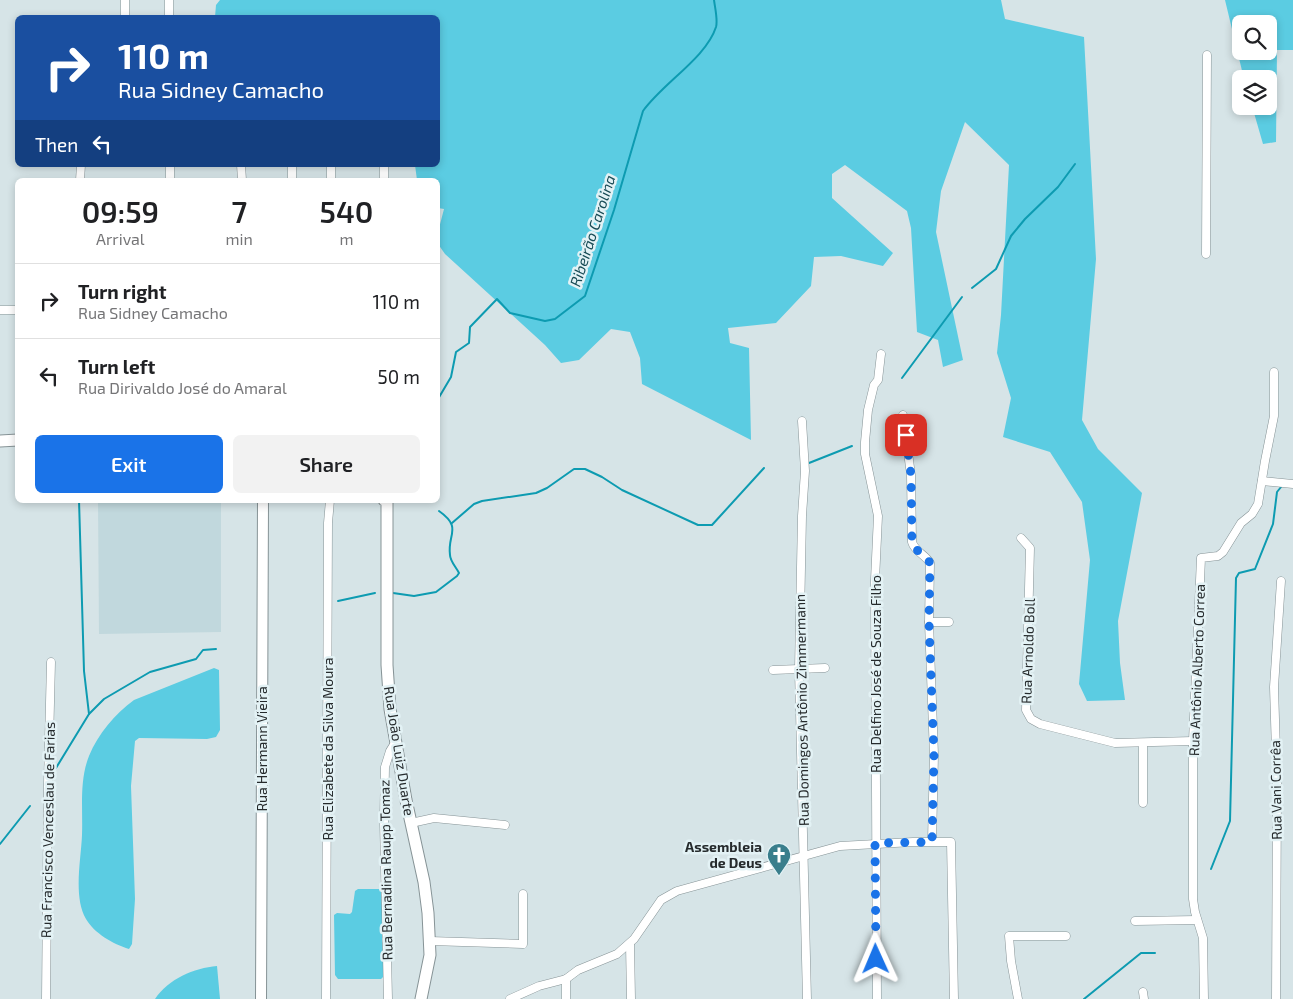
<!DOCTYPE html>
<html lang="en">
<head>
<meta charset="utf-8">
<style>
  :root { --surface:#fff; --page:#f2f2f2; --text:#202124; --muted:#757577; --line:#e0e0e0; --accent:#1a73e8 }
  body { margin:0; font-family:"Exo 2",sans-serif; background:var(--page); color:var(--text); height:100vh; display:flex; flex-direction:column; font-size:19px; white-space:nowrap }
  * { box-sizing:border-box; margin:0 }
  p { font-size:16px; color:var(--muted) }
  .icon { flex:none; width:28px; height:28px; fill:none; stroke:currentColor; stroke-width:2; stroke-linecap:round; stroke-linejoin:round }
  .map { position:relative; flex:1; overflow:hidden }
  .panel { position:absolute; left:15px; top:178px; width:425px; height:325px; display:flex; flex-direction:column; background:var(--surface); border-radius:8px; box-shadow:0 2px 8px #0003 }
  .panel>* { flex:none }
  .hud { position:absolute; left:15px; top:15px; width:425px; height:152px; border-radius:8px; box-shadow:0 2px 8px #0003; background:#1a4fa0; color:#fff; overflow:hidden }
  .buttons { position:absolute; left:1232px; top:15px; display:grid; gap:10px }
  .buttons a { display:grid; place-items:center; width:45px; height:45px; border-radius:8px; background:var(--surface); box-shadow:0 2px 8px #0003; font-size:25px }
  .pin { position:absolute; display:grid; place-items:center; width:42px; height:42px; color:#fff; margin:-21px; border-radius:10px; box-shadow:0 2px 8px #0006 }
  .me { position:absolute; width:55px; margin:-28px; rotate:359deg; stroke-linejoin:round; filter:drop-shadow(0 0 4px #0008) }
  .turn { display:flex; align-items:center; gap:18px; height:105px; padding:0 20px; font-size:22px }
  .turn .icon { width:65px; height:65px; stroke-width:2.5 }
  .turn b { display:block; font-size:35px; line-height:42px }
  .then { display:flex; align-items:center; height:48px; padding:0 20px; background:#0003; gap:10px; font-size:19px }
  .eta { display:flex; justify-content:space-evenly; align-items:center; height:85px; text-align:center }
  .eta b { font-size:30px; font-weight:600; line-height:35px }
  .button { display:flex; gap:10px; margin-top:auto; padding:10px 20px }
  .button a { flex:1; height:58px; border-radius:8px; background:var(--accent); color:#fff; font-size:20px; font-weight:600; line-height:58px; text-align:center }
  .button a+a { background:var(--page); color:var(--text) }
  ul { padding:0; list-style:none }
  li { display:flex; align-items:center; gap:15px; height:75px; padding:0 20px; border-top:1px solid var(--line) }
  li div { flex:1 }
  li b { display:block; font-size:19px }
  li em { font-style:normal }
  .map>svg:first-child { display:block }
  .built { fill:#c1d8dd }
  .green { fill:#5bcce2; fill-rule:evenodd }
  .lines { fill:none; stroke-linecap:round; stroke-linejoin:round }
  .stream { stroke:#0d9bb1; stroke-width:2 }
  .minor-casing { stroke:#869396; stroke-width:9 }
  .tertiary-casing { stroke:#869396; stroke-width:12 }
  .secondary-casing { stroke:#869396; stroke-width:13 }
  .minor { stroke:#fff; stroke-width:8 }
  .tertiary { stroke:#fff; stroke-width:10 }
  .secondary { stroke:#fff; stroke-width:11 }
  .route { stroke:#1a73e8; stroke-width:9; stroke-dasharray:0 16.2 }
  .labels { text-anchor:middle; stroke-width:5; stroke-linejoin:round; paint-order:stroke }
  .street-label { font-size:14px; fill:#262b2d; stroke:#e3f2f5 }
  .poi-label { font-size:14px; font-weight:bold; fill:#262b2d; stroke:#e3f2f5; text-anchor:end }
  .water-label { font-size:15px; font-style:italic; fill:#164a54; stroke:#e3f2f5 }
</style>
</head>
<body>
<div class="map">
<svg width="1293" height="999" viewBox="0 0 1293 999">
  <rect width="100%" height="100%" fill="#d6e4e7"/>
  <polygon class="built" points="98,500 221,500 221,632 99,634"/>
  <g class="green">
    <polygon points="220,0 1001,0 1005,19 1084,37 1096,259 1082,420 1098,449 1142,493 1118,621 1120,663 1125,700 1087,701 1079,684 1090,560 1082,502 1050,452 1003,437 1011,398 997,353 1001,315 1009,165 965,122 941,191 936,232 963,360 943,367 938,340 917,332 911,228 907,211 845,165 832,174 832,198 893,253 883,266 841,256 814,257 811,286 776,323 728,328 730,343 749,348 751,440 642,384 640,358 630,332 611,329 579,360 561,363 545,345 445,254 438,244 438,232 444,209 438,208 438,180 417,180 415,165 438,165 438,18 215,17 216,5"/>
    <path d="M1225,0H1293V50H1277L1276,142L1263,144L1252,106H1269V79H1244ZM1241,24H1269V51H1241Z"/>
    <path d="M214,668L219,670L220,730L216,737L207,739L139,738L135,741L131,786L135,899L132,944L129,949C113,944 94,933 86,919C73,897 81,860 82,835C83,809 79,781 89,756C98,734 115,714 134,700Z"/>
    <polygon points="358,889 379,889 383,893 384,976 381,979 338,979 335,975 334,915 337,913 350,914 352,912 355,891"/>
    <path d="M217,966L220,999H155C168,979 194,968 217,966Z"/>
  </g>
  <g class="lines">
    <g class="stream">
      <polyline points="972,288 996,269 1011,236 1025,219 1058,187 1075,164"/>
      <polyline points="902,378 962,297"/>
      <path d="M438,409V399L451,377L456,352L469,343L470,327L497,299L510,313L545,321L555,319L585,296L614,210L643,111C663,83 706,58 716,27C718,20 715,8 714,0"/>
      <polyline points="809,463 852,446"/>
      <polyline points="79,500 84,671 89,714"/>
      <polyline points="430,501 431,500"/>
      <polyline points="452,523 474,504 482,501 536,493 547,488 574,469 585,469 602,477 622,490 698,525 712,525 764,468"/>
      <path d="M393,593L414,596L436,592L457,576L459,573C456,567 450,561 450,555C447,534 463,528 439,511"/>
      <polyline points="338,601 375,593"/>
      <polyline points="56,768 89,714 104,699 150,672 196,659 203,650 216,649"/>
      <polyline points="0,844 30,806"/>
      <polyline points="1211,869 1230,821 1236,578 1239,573 1255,569 1273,524 1277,492 1281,487"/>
      <polyline points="1084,999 1141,953 1155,953"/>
    </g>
    <g class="minor-casing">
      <g id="minor">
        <polyline points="125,0 125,18"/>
        <polyline points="169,0 169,18"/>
        <polyline points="170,165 170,180"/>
        <polyline points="241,165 242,180"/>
        <polyline points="331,165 331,180"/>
        <polyline points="384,165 384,180"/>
        <polyline points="80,180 81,165"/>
        <polyline points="292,180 292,165"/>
        <polyline points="1206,254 1207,55"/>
        <polyline points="0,310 18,310"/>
        <path d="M903,415L911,475L912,542C915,552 925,554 930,563L929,622L934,755L932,841"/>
        <polyline points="802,421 805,471 802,516 799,669 807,999"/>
        <polyline points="1262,481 1293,484"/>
        <polyline points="1021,538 1030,548 1026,710 1031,719 1040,724 1115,743 1193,741"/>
        <polyline points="929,622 949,622"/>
        <polyline points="773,670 825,668"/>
        <polyline points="1143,743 1143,803"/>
        <polyline points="411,823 434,818 505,825"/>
        <polyline points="1135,921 1197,920"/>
        <polyline points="430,941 523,944 523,894"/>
        <polyline points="630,944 631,999"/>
        <polyline points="566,979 566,999"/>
        <polyline points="1143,992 1144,999"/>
        <polyline points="46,999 48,784 51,662"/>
        <polyline points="326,999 328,523 330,500"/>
        <polyline points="388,999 384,821 385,767 390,751 395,743"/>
        <polyline points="510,999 539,986 566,979 578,970 617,954 634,939 661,900 677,891 840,846 913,842 951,842 954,999"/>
        <polyline points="877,999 875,580 878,516 865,454 865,442 868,410 874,385 878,380 881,354"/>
        <polyline points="1018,999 1011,961 1009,936 1066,936"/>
        <polyline points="1204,999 1203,938 1195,912 1193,899 1193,741 1201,558 1218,556 1223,552 1241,523 1252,514 1258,504 1265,461 1274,416 1274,372"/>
        <polyline points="1276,999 1277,784 1274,687 1281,581"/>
      </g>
    </g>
    <g class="tertiary-casing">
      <polyline id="tertiary" points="261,999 263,500"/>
    </g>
    <g class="secondary-casing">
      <g id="secondary">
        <polyline points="0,441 18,440"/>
        <polyline points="384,500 387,501 387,665 390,709 406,800 424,882 428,913 430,955 421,999"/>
      </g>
    </g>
    <use href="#minor" class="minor"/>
    <use href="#tertiary" class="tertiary"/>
    <use href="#secondary" class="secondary"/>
  </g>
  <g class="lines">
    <path class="route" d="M876,959L875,843L932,842L934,755L929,622L930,563C925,554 915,552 912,542L911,475L906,435"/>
  </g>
  <defs>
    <g id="church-pin" transform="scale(1.25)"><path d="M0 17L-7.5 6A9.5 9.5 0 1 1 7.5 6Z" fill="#397e8c" stroke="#e3f2f5"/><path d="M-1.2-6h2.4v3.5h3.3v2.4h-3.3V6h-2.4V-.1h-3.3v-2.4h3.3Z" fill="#fff"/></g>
  </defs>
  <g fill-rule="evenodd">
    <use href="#church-pin" x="779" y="855"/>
  </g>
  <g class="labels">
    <g class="street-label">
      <text transform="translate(1028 651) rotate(-88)" y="5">Rua Arnoldo Boll</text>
      <text transform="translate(1197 670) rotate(-88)" y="5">Rua Antônio Alberto Correa</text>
      <text transform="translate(876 674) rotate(-90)" y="5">Rua Delfino José de Souza Filho</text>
      <text transform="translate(802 710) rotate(-91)" y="5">Rua Domingos Antônio Zimmermann</text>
      <text transform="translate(262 749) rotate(-90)" y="5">Rua Hermann Vieira</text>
      <text transform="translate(328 749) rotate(-90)" y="5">Rua Elizabete da Silva Moura</text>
      <text transform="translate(399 751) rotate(81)" y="5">Rua João Luiz Duarte</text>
      <text transform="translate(1276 790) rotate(-91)" y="5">Rua Vani Corrêa</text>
      <text transform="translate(48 830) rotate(-89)" y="5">Rua Francisco Venceslau de Farias</text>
      <text transform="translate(386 870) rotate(-91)" y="5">Rua Bernadina Raupp Tomaz</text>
    </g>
    <g class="poi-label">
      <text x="762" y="852">Assembleia<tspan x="762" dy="16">de Deus</tspan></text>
    </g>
    <g class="water-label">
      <text transform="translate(593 231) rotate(-72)" y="5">Ribeirão Carolina</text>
    </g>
  </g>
</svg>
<div class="buttons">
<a><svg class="icon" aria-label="search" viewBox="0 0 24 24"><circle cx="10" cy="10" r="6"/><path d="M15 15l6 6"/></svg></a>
<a><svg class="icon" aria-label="layers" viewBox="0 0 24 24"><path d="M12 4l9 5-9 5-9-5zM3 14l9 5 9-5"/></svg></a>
</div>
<div class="pin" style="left:906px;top:435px;background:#d93025"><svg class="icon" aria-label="arrive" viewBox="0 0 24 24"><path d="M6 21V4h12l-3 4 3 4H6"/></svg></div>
<svg class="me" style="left:876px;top:959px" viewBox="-20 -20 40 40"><path d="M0-17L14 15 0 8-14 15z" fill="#1a73e8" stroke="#fff" stroke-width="4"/></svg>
<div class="hud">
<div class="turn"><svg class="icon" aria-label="right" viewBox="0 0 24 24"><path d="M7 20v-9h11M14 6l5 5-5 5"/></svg><div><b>110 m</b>Rua Sidney Camacho</div></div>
<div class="then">Then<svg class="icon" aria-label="left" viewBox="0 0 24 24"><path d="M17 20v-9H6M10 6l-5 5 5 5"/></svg></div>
</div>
<section class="panel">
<div class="eta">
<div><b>09:59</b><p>Arrival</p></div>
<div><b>7</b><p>min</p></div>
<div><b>540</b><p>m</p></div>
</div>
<ul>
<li><svg class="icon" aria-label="right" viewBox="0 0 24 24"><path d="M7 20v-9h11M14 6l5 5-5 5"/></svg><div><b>Turn right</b><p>Rua Sidney Camacho</p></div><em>110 m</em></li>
<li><svg class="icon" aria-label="left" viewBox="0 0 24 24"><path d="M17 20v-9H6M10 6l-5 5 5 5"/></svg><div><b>Turn left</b><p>Rua Dirivaldo José do Amaral</p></div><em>50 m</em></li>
</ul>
<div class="button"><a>Exit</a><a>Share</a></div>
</section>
</div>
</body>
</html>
